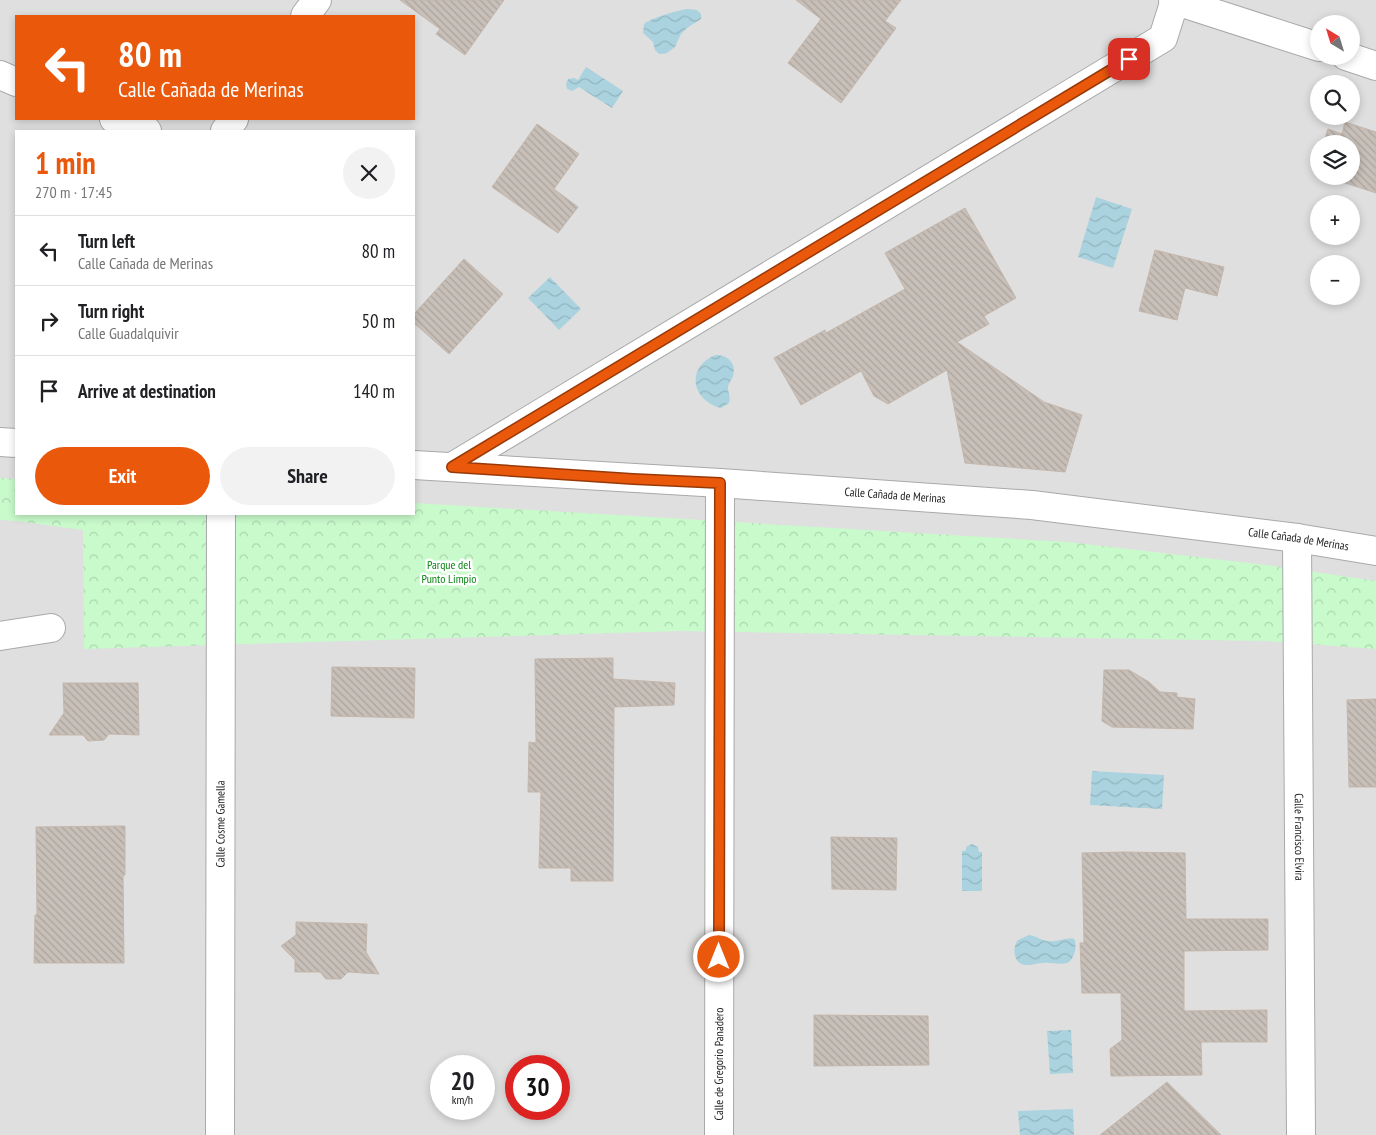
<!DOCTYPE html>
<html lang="en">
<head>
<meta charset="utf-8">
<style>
  :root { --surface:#fff; --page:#f2f2f2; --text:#202124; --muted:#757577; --line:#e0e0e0; --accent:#ea580c }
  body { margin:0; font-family:"PT Sans Narrow",sans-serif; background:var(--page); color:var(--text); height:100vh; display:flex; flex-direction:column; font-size:19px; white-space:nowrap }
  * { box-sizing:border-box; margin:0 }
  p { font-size:16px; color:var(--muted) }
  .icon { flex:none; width:28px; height:28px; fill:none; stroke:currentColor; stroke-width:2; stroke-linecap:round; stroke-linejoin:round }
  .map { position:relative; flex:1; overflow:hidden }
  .sheet { position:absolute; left:15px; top:130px; width:400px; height:385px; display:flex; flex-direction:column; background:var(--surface); border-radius:0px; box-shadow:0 2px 8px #0003 }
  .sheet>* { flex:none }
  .top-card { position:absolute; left:15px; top:15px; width:400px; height:105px; border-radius:0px; box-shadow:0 2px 8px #0003; background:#ea580c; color:#fff; overflow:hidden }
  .needle { width:32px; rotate:322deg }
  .fabs { position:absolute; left:1310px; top:15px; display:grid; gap:10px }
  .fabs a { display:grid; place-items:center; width:50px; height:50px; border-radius:50%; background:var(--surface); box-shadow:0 2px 8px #0003; font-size:25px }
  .speed { position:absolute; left:430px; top:1055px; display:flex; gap:10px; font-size:25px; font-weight:700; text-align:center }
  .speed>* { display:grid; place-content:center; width:65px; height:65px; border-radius:50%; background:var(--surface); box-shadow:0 2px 8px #0003; line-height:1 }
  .speed small { font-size:12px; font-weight:400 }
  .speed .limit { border:8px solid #d22; background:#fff; color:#111 }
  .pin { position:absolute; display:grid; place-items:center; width:42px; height:42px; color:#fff; margin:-21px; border-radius:10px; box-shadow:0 2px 8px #0006 }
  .me { position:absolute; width:55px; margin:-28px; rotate:0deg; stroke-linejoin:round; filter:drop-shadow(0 0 4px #0008) }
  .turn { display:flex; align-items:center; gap:18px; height:105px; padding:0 20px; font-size:22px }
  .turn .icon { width:65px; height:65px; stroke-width:2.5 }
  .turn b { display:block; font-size:35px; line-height:42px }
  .round { display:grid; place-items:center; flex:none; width:52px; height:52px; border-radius:26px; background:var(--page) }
  .headline { display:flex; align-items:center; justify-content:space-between; height:85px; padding:0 20px }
  h1 { font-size:30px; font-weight:700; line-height:38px; color:var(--accent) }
  .action { display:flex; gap:10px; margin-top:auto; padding:10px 20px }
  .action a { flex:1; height:58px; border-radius:30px; background:var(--accent); color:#fff; font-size:20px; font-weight:700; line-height:58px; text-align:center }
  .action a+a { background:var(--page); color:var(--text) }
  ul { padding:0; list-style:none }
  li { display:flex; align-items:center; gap:15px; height:70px; padding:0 20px; border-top:1px solid var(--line) }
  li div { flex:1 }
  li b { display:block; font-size:19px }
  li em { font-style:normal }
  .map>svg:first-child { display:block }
  .residential { fill:#e0dfdf; fill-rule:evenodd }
  .park { fill:url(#park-crowns) }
  .water { fill:url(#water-waves) }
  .building { fill:url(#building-back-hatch); stroke:#c4b6ab }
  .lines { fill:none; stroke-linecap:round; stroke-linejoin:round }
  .minor-casing { stroke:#a9a9a9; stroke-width:30 }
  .minor { stroke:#fff; stroke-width:28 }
  .route-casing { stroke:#983908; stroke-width:12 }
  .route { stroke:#ea580c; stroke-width:9 }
  .labels { text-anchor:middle; stroke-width:5; stroke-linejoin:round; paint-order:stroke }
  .street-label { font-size:12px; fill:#222; stroke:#fff }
  .park-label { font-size:12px; fill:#0c8416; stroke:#fff }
</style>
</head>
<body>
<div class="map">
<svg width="1376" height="1135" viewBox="0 0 1376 1135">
  <defs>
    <pattern id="park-crowns" width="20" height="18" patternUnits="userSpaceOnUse" patternTransform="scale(1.25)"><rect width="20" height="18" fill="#c8facc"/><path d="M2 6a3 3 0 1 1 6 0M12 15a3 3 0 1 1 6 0" fill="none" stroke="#acd6af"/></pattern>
    <pattern id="water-waves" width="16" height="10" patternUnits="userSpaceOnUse" patternTransform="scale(1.25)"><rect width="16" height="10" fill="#aad3df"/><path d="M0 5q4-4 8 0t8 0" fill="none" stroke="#92b5bf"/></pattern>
    <pattern id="building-back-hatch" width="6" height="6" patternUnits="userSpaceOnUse" patternTransform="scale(1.25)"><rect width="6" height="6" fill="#c7bfb8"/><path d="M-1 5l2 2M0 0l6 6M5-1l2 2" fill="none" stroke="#aba49e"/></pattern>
  </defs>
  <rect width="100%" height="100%" fill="#f2efe9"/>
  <path class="residential" d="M0,0H1376V1135H0ZM16,16H414V119H16ZM1319,24H1351V56H1319ZM1319,84H1351V116H1319ZM16,131H414V514H16ZM1319,144H1351V176H1319ZM1319,204H1351V236H1319ZM1319,264H1351V296H1319ZM441,1066H484V1109H441ZM516,1066H559V1109H516Z"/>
  <polygon class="park" points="0,478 16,479 16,514 414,514 414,503 1068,542 1266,565 1376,581 1376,649 1265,641 680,631 84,649 83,530 17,521 0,520"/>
  <g class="water">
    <path d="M688,9L697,10L701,14V19L687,28L681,34L675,47L667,53L659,54L655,50L653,42L643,33L644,24C649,19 680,9 688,9Z"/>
    <polygon points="586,67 623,91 612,108 579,87 572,91 567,89 566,84 568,79 574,78 578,80"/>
    <polygon points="1096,197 1132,209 1113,268 1078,257"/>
    <polygon points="550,277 581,309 559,330 528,298"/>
    <path d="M715,355C727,354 737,363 733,376C732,380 729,382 728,387C728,393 731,397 729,403L721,408C692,401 685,368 715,355Z"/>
    <polygon points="1092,771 1164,775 1162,809 1090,805"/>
    <polygon points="972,844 978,847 979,852 982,852 982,891 962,891 962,851 965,851 967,846"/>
    <path d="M1029,935C1036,936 1041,940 1047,941C1054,943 1071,936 1074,939C1078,944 1074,961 1067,963C1060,965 1050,962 1043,963C1038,963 1033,965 1028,965C1014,966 1011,949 1018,940Z"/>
    <polygon points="1071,1030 1073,1073 1050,1074 1047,1031"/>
    <polygon points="1073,1109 1074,1135 1020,1135 1018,1111"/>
  </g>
  <g class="building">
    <polygon points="400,0 504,0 465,55 436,34 440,29"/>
    <polygon points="796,0 901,0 885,21 896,28 841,103 788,63 821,19"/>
    <polygon points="1345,122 1376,132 1376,193 1324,176 1351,176 1351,144 1323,144 1328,129 1342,134"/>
    <polygon points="537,124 579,154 554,189 578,207 558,233 492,187"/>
    <polygon points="965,208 1016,298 984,316 989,324 957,342 1044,402 1082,415 1065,472 965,463 947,370 888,404 874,396 861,371 801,405 774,358 825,330 826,333 905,289 885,253"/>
    <polygon points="1155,250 1224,267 1217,296 1185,288 1177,320 1139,311"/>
    <polygon points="464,259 503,294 449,354 414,323 414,314"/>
    <polygon points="613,658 613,679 675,683 674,705 614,707 613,881 571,881 571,868 539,868 541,792 528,792 529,742 536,743 535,659"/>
    <polygon points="332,667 415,668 414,718 331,716"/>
    <polygon points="1104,670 1129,670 1149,682 1160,692 1177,693 1177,697 1195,699 1193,729 1112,727 1102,721"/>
    <polygon points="63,683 138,683 139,735 109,734 104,740 88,741 83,735 49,735 64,713"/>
    <polygon points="1376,699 1376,787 1349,787 1347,700"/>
    <polygon points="125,826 125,875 123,875 124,963 34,963 35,915 37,915 36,827"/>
    <polygon points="831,837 897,838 896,890 832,889"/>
    <polygon points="1124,852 1185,853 1186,919 1268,919 1268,950 1184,951 1184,1011 1267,1010 1267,1042 1201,1042 1202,1075 1111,1076 1110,1049 1122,1040 1121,993 1082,993 1080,943 1084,943 1082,853"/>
    <polygon points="296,922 367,924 366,952 379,974 348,972 341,979 326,979 320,972 295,972 295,960 281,946 296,935"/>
    <polygon points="814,1015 928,1016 929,1065 814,1066"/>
    <polygon points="1167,1082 1221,1135 1100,1135"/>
  </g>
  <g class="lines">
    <g class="minor-casing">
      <g id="minor">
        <polyline points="1173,0 1319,47"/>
        <polyline points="305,16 317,0"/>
        <polyline points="1346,56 1376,66"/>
        <polyline points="0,75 16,82"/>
        <polyline points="114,119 147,131"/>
        <polyline points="225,131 234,119"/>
        <polyline points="0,442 16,443"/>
        <path id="s1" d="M414,465L720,483L1032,505L1297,538L1376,551"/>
        <polyline points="452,467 1163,38 1175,0"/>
        <path id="s2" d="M1297,538L1301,1135"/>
        <polyline points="0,636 51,628"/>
        <path id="s3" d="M220,1135L221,514"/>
        <path id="s4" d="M719,1135L720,483"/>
      </g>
    </g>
    <use href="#minor" class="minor"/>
  </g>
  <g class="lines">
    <g class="route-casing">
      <polyline id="route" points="719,957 720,483 633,479 452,467 1129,59"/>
    </g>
    <use href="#route" class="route"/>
  </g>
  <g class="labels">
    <g class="street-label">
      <text dy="4" stroke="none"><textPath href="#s1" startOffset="482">Calle Cañada de Merinas</textPath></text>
      <text dy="4" stroke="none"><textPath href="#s1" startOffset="888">Calle Cañada de Merinas</textPath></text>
      <text dy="4" stroke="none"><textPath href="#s3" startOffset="311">Calle Cosme Gamella</textPath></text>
      <text dy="4" stroke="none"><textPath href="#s2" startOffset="299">Calle Francisco Elvira</textPath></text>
      <text dy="4" stroke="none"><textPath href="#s4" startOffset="71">Calle de Gregorio Panadero</textPath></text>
    </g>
    <g class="park-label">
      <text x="449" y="569">Parque del<tspan x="449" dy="14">Punto Limpio</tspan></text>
    </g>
  </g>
</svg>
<div class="fabs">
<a><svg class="needle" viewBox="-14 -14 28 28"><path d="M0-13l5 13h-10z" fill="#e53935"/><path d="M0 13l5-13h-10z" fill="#757577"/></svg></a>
<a><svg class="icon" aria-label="search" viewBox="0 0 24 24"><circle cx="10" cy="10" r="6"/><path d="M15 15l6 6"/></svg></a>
<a><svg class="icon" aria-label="layers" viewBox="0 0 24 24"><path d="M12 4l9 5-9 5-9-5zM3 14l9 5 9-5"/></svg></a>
<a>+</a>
<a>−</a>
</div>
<div class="speed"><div>20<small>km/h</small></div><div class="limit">30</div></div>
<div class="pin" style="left:1129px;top:59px;background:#d93025"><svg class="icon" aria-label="arrive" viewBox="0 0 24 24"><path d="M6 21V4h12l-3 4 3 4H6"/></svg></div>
<svg class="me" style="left:719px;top:957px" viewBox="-20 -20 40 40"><circle r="17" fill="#ea580c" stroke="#fff" stroke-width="3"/><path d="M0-11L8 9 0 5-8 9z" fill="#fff"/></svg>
<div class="top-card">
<div class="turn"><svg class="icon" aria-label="left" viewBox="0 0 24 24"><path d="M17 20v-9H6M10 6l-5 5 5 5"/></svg><div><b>80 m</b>Calle Cañada de Merinas</div></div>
</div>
<section class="sheet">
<div class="headline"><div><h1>1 min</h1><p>270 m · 17:45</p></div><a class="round"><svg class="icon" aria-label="close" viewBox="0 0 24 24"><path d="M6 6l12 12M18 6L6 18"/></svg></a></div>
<ul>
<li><svg class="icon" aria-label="left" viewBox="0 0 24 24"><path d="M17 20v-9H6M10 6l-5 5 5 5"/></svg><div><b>Turn left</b><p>Calle Cañada de Merinas</p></div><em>80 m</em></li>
<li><svg class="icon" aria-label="right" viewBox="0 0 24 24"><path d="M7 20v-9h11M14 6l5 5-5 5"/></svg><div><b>Turn right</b><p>Calle Guadalquivir</p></div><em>50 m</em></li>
<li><svg class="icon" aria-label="arrive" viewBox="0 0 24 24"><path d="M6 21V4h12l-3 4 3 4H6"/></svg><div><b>Arrive at destination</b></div><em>140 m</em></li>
</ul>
<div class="action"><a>Exit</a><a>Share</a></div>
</section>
</div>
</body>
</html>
